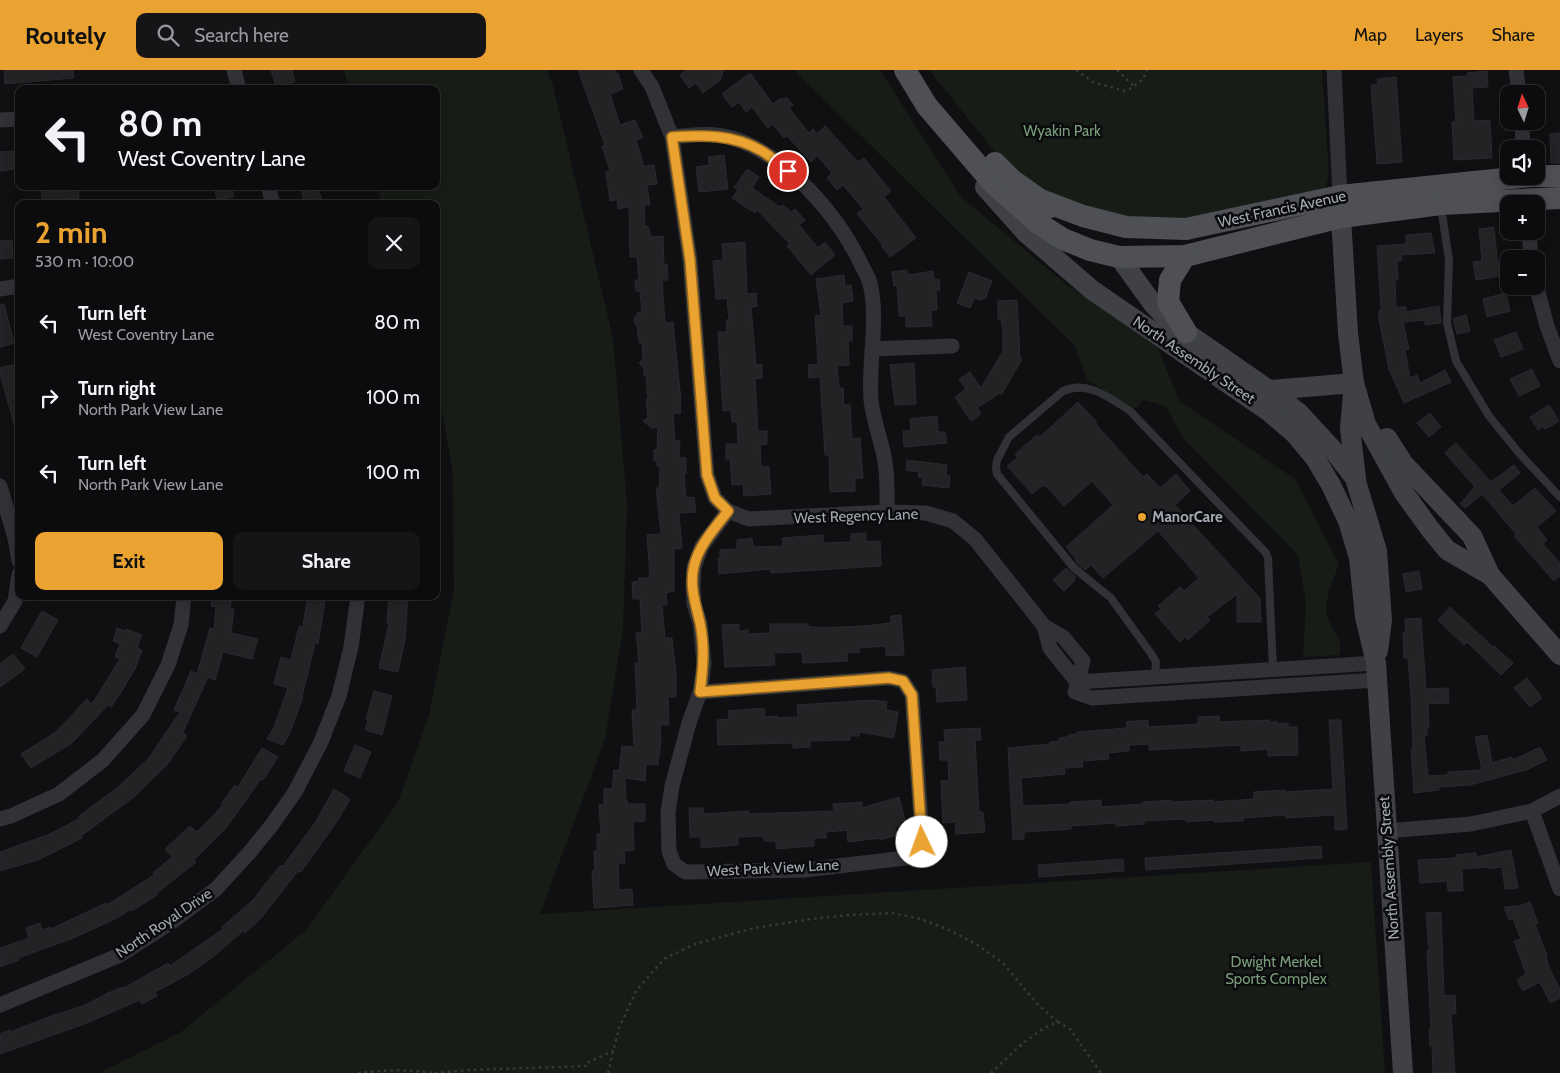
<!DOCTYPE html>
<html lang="en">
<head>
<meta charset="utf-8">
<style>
  :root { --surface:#0c0c0e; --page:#151517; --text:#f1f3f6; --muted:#9a9b9e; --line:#2c2c2e; --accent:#eaa330 }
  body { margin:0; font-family:Cabin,sans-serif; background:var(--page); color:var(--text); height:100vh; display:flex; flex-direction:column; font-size:19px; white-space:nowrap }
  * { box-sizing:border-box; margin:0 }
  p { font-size:16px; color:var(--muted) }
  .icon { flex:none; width:28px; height:28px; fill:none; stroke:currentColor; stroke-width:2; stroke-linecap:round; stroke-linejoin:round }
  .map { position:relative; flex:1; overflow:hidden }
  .panel { position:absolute; left:15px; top:130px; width:425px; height:400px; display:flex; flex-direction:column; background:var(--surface); border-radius:10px; box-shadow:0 2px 12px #0003,0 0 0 1px var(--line) }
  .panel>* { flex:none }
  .hud { position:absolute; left:15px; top:15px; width:425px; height:105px; border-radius:10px; box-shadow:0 2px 12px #0003,0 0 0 1px var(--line); background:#0c0c0e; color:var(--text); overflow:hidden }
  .needle { width:32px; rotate:356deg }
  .fabs { position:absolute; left:1500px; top:15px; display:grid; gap:10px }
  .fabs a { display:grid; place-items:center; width:45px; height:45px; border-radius:10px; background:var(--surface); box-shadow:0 2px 12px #0003,0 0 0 1px var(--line); font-size:25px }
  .pin { position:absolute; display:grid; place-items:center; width:42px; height:42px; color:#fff; margin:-21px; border:2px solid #fff; border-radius:50%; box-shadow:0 1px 5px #0007 }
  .me { position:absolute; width:55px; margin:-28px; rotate:357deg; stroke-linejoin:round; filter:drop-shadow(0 0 4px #0008) }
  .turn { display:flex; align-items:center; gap:18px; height:105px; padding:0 20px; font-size:22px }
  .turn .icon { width:65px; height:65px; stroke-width:2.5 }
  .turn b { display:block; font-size:35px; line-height:42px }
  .round { display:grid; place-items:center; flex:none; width:52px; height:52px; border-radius:10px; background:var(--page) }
  .headline { display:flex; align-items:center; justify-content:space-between; height:85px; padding:0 20px }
  h1 { font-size:30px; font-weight:700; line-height:38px; color:var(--accent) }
  .cta { display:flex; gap:10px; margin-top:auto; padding:10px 20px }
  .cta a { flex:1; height:58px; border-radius:10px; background:var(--accent); color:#111; font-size:20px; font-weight:700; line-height:58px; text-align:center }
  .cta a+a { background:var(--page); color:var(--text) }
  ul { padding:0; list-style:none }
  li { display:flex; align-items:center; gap:15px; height:75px; padding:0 20px }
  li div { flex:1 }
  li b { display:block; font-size:19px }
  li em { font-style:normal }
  header { display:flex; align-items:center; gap:30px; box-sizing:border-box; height:70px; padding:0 25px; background:var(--accent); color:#111 }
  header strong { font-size:24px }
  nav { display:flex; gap:28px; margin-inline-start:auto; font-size:18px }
  .search { width:350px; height:45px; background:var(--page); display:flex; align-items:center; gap:12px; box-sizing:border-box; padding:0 18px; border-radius:10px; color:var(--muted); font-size:19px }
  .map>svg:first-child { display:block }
  .green { fill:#171c17 }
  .building { fill:#232326; stroke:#2a2a2e }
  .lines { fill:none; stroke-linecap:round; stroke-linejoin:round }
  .path { stroke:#37393d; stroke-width:2.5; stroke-dasharray:2.5 4; stroke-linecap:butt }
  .service { stroke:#313236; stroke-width:8 }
  .minor { stroke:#313236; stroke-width:15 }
  .secondary { stroke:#3f4146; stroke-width:20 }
  .primary { stroke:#4e5055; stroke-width:22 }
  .route-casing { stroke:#986a1f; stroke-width:12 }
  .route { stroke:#eaa330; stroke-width:9 }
  .poi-dot { fill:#eaa330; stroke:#0b0b0d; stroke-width:2 }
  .labels { text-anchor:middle; stroke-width:5; stroke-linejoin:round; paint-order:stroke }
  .park-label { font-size:15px; fill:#799d7a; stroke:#0b0b0d }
  .street-label { font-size:15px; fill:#a2a8b2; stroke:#0b0b0d }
  .poi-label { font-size:15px; font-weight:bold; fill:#a2a8b2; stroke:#0b0b0d; text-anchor:start }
</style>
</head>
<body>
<header>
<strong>Routely</strong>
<div class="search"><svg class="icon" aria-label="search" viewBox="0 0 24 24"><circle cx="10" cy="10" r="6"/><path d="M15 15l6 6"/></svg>Search here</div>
<nav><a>Map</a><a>Layers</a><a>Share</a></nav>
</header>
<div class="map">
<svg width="1560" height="1003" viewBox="0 0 1560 1003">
  <rect width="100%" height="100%" fill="#101012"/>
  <g class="green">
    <polygon points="344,0 547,0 553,16 613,268 627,434 623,559 605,669 540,844 1371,792 1385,1003 99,1003 181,962 306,860 398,732 429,645 454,521 453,404 444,352 436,324 436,134 382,134 377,116 436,116 436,19 349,19"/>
    <path d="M794,0H880L961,127L1066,214L1158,278L1179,331L1295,409L1339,494C1334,509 1322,533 1328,548C1333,565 1343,565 1340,585L1303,587L1306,533L1298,485L1182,367L1166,336L1143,330L1136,339L1087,310L1075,276Z"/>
    <polygon points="929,0 1322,0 1329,104 1326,117 1317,124 1180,155 1065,135 998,86"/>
  </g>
  <g class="building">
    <polygon points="4,0 73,0 74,8 5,14"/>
    <polygon points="271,0 292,0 295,12 276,17"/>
    <polygon points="578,0 615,0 616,4 618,3 623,19 610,24 620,55 635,50 643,68 636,70 644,96 654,95 657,114 647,115 650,135 644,135 645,156 648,156 651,167 663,166 664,195 667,194 668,210 662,210 665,253 673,252 681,331 680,332 681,343 673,344 675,370 680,371 679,388 686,388 686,403 684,403 686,428 694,427 696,442 679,443 682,478 674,479 674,521 666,523 667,535 662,535 665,568 672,568 676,603 676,627 668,627 669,655 660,655 661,670 658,695 646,694 645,711 625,708 626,731 627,731 627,734 645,734 645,751 633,752 634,780 624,781 625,793 618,793 619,820 632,819 633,835 594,838 592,801 595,801 594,781 597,781 597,764 601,764 599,735 604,735 604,719 612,719 614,700 619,701 622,676 634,677 632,640 637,640 635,593 639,593 636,563 642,563 640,529 633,529 632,512 639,511 639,508 650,508 647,465 661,464 656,418 659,418 660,396 657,396 657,391 654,391 654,380 657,380 658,357 652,358 643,351 648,347 646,329 648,329 646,305 644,306 644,298 639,293 643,289 642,273 639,273 637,255 635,254 634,248 637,246 637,243 642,242 640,221 636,221 635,210 639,210 637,187 630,187 629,137 618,139 617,130 610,131 606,102 610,101 602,76 605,75"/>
    <polygon points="686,0 724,0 720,10 703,23 696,13 689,18 680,5"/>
    <polygon points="1487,1 1488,17 1472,18 1474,51 1490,50 1492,88 1454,90 1452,52 1456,52 1453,7 1468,6 1467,3"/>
    <polygon points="750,3 773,34 781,28 782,30 786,27 793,35 789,38 809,63 813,59 817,64 825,56 858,92 864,88 891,121 884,127 916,168 890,187 881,176 883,175 857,144 863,139 843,115 837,120 827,108 832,103 817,86 811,92 787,66 784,68 773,54 768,58 752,37 746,42 739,32 732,37 722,24"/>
    <polygon points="1396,7 1402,92 1377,94 1371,15 1378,15 1377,9"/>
    <polygon points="1560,63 1560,93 1551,93 1550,64"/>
    <polygon points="14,81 16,99 0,101 0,82"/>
    <polygon points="724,85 728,119 699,122 696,97 709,95 708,87"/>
    <polygon points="747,99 759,107 752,118 780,137 782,135 792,142 795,139 805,150 799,155 818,178 825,172 835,185 811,205 787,176 790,174 757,140 755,143 732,128 739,118 734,118"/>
    <polygon points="41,116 78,116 79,128 42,132"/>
    <polygon points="214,116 232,116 234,127 217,130"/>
    <polygon points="300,116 317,116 322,131 305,134"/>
    <polygon points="1494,157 1497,188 1501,206 1476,210 1473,192 1482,191 1479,159"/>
    <polygon points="1431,163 1435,183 1401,185 1402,190 1397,191 1398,210 1395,210 1396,237 1406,237 1406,242 1439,236 1441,253 1425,255 1425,250 1403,252 1409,279 1405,280 1410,308 1417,305 1420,313 1445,300 1451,312 1404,333 1389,299 1379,249 1379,241 1381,241 1377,176 1406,174 1406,165"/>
    <polygon points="12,170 13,188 0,189 0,171"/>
    <polygon points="745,172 747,224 756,223 757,236 751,237 756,295 762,294 762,308 755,309 758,361 767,361 767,374 760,375 761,397 769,397 771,424 744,426 743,414 732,415 730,389 726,389 726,374 738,374 737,352 732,352 731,340 723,341 718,262 727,262 726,250 729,250 727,228 716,229 713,191 723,190 722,174"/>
    <polygon points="907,200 908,205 933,201 934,210 939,209 940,220 936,221 937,240 931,240 932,256 906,257 906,246 899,246 897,215 894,216 892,202"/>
    <polygon points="969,202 992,211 985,229 982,228 981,230 974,228 970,238 957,233"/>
    <polygon points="844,205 845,216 851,215 853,231 842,233 843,256 852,256 852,271 848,271 849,295 837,296 839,318 843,318 844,335 850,335 852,369 860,368 863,408 855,408 855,421 830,422 829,385 825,385 820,307 809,308 808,295 818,294 815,246 821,245 816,209"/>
    <polygon points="1506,223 1510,241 1487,247 1483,229"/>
    <polygon points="1017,230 1020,288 1022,289 1002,324 1000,323 977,338 981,344 971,351 955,327 966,319 959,309 970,302 981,318 1003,281 1003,262 1001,249 998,249 998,231"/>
    <polygon points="4,234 14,273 0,277 0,235"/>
    <polygon points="1466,245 1470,261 1457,264 1453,249"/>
    <polygon points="1516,262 1523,279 1501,287 1494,270"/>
    <polygon points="914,293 916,334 895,335 890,295"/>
    <polygon points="16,294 19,303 19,356 15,357 0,304 0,298"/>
    <polygon points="1532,299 1540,316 1519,326 1510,309"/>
    <polygon points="1078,332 1097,352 1095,353 1143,407 1147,404 1160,418 1176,404 1190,421 1175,435 1260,528 1261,552 1237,552 1237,524 1207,547 1210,550 1188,570 1185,567 1180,572 1155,544 1161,539 1158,536 1180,517 1184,521 1199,508 1158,461 1103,508 1091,495 1085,500 1078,494 1075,490 1076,489 1066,477 1113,435 1092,411 1064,436 1046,416 1045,417 1043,415 1032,424 1007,396 1018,387 1015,384 1037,365 1040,367"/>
    <polygon points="1549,335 1559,351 1545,359 1543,356 1538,360 1530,347"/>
    <polygon points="1430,343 1441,357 1429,367 1417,353"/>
    <polygon points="937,346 938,362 945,362 947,373 904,377 903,361 911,361 910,349"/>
    <polygon points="1456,373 1491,412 1514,395 1520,403 1499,420 1513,436 1535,418 1556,441 1537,457 1547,470 1543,474 1560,493 1560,506 1554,511 1514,466 1516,464 1482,424 1465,438 1460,434 1475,417 1445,383"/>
    <polygon points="907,390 947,395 946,405 950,406 949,418 922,415 923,407 918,407 919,402 906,400"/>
    <polygon points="866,463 866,472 880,471 881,496 771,503 770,499 719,504 718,488 720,488 720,480 737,479 737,470 752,468 753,477 783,476 782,468 808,466 823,465 823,473 851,472 851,464"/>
    <polygon points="1066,498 1076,507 1073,508 1075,510 1064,521 1053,510"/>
    <polygon points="1419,501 1422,519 1406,522 1403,504"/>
    <polygon points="212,526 232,526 230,539 234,539 231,563 258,569 252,589 223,582 215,610 208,607 183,662 187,666 167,695 134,727 81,766 82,768 38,790 0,801 0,782 50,764 80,748 79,746 117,718 148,689 180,642 174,640 191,601 197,604 210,558 214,559 216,537 211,536"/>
    <polygon points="389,526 408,526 405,569 398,602 379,598 389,554 387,553"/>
    <polygon points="307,529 325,531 318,574 315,573 302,627 303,627 289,665 283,675 267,669 274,657 288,618 274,614 281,587 291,590 299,556 303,557"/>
    <polygon points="1450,537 1493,577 1494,576 1513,593 1501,605 1467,572 1464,575 1438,550"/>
    <polygon points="42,541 58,550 37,587 21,578"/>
    <polygon points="901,545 904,585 886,586 886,576 859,578 860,582 847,583 848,591 803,593 802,582 774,583 775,595 725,597 722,555 739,554 739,561 748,560 748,564 770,563 770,554 808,554 808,557 818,557 818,558 864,556 891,553 891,546"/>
    <polygon points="1421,548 1426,619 1448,618 1449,633 1428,634 1429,657 1427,658 1427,665 1424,666 1428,706 1448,705 1448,702 1482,700 1475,667 1487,665 1492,693 1512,687 1513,690 1540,677 1547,690 1526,700 1470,715 1439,717 1439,720 1414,723 1411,679 1413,679 1411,625 1408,588 1404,588 1403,562 1406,562 1405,549"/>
    <polygon points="117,558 125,561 126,559 142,565 137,578 142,580 135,599 125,615 126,615 111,637 108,635 72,673 31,698 21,684 56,662 87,629 92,634 120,589 115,587 120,574 113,571"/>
    <polygon points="13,584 25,599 0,617 0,594"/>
    <polygon points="965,597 967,630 937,632 936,617 933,617 932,600"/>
    <polygon points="1527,608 1542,628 1530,637 1514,618"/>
    <polygon points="374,621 392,626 382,665 365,660 368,650 366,649"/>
    <polygon points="873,630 887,632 886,640 898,642 894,668 859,662 859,666 850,666 850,670 810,671 810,677 793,678 793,673 718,675 717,650 729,649 728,641 764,638 765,647 777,646 777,648 798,647 797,635"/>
    <polygon points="1219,646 1219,652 1269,650 1269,652 1278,652 1278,654 1288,653 1288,657 1297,657 1298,685 1268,686 1268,679 1241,681 1241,675 1149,680 1149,674 1129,675 1129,681 1108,683 1109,689 1082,691 1083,697 1064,698 1065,704 1021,708 1023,736 1070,734 1070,732 1101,730 1101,737 1143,734 1143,732 1171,730 1172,732 1213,730 1213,732 1254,729 1254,722 1285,720 1285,722 1333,719 1329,650 1341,650 1347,759 1335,760 1335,745 1286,748 1286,745 1243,748 1243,751 1214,752 1214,750 1186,752 1185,749 1144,751 1144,754 1116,756 1116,753 1071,756 1071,759 1024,762 1024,769 1013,770 1008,678 1050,674 1050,672 1059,671 1059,668 1068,667 1068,665 1077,664 1077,662 1127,658 1126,652 1148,650 1148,657 1198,654 1198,647"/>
    <polygon points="980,658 981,670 975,670 979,742 983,742 985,762 956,764 955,752 943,753 941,711 949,710 948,690 940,690 939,672 945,672 944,660"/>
    <polygon points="355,675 371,682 360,708 344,701"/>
    <polygon points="262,678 278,687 263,710 261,709 226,758 194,790 196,792 156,824 157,825 132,841 131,839 117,848 76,867 18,888 19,890 0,897 0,878 29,868 26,858 40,853 42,860 51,857 51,859 106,833 107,835 154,805 153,803 172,787 165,779 190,756 197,762 223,735 221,734 235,715 238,717"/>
    <polygon points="334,719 350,729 338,750 301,802 298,801 261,848 245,863 243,861 213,887 187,905 155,922 157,926 142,934 140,930 87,953 0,984 0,964 10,960 10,962 56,944 56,945 85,935 108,923 123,917 124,918 168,893 170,896 223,859 222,857 253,830 274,803 281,795 283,796 315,753"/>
    <polygon points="899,727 906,754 895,757 897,765 881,770 881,768 848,772 847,760 826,762 826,768 814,768 814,776 776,779 776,771 764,771 764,766 738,767 738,775 701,778 701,767 690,767 689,738 703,738 703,744 749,741 749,744 834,741 833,734 862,732 862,738"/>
    <polygon points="1321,776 1322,788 1146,800 1145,788"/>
    <polygon points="1511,780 1518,818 1505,819 1502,797 1489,799 1489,797 1462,799 1463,821 1448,821 1447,811 1420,813 1418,790 1456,788 1456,785 1476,783 1476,787"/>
    <polygon points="1123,789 1124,801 1039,807 1038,795"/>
    <polygon points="1530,832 1538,853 1535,854 1547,886 1546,886 1548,893 1547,893 1560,919 1560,928 1550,933 1540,912 1523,921 1517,910 1526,904 1514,871 1521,869 1513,849 1509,850 1504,837 1519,836"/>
    <polygon points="1441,842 1444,926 1455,925 1456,943 1451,944 1455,1003 1433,1003 1432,975 1430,976 1429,959 1431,959 1427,881 1429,881 1426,843"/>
  </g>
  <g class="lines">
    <g class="path">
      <polyline points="1076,0 1093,12 1124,21 1132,18 1143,9 1147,0"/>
      <polyline points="1117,0 1134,16"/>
      <path d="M358,1003C383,1000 408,999 432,1003"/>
      <polyline points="435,1003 468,1000 587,996 587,993 613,981"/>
      <polyline points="608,1003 619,958 636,921 664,889 695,874 754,858 811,849 850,845 893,843 921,849 949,860 976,874 1002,892 1038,935 1058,952"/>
      <path d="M991,1003C1009,986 1034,960 1058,952L1070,959L1101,1003"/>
    </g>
    <g class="service">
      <polyline points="1441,137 1449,190 1447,253 1456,291 1489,346 1519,383 1560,427"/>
      <path d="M1155,607L1156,592L1152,585L1111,528L1074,498L997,404L996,398L997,390L1009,367L1063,321C1088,310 1109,328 1129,340L1266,483L1268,488L1273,599"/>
    </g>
    <g class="minor">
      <polyline points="234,0 239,19"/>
      <path d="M641,0L652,17L672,67L690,190L707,405L715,428L728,441L702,476L694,497L693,517L694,534L700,553L704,594L700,622L689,653L672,716L668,742L669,781L674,794L685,802L805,800L905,788C918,784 922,777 922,764L912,625L903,611L889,608L700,622"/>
      <polyline points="1334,0 1340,126"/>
      <polyline points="1516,0 1519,24"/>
      <polyline points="0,50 19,49"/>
      <polyline points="1522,51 1523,79"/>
      <path d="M672,67C691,65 713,62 732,68C785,84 837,144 860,192C863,199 868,206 870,213C879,252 868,291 871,330C873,349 880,367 884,386C888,404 887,424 887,442"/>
      <polyline points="268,116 273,134"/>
      <polyline points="1529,161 1531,189"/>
      <polyline points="1536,215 1547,256 1560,291"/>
      <polyline points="0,219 19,216"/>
      <polyline points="872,279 952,276"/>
      <polyline points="0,416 15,468 19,491"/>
      <polyline points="728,441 749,449 887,442 926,443 953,451 975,469 1044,556 1063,567 1083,591 1075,622 1092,628 1377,610"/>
      <polyline points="0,556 15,531 19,504"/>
      <polyline points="1044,556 1050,578 1077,612"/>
      <polyline points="1077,612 1376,593"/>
      <polyline points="1532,741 1560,819"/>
      <polyline points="0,749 11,746 59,724 103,690 143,645 168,595 181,555 184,526"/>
      <polyline points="1386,761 1471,754 1532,741 1560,726"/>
      <polyline points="0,935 120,885 173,851 216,819 249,783 271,756 295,722 321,672 339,626 351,577 358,526"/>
    </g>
    <g class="secondary">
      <polyline points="985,117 1026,163 1092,220 1268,341 1295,364 1315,388 1331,415 1348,451 1359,488 1365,547 1376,593 1403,1003"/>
      <polyline points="1340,131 1348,263 1354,313 1366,354 1404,423 1430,459 1447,480 1490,505"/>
      <polyline points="1119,187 1153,234 1168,250 1269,320 1299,343 1334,381 1355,408 1377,481 1382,550 1378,581"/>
      <polyline points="1269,320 1354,313"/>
      <polyline points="1353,325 1350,358 1356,408"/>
      <polyline points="1387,368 1403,393 1472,466 1490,505 1560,585"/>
    </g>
    <g class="primary">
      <polyline points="905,0 927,36 993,113 1038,153 1063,169 1090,180 1119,187 1185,186 1341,147 1441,134 1560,128"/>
      <polyline points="995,93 1012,110 1050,137"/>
      <polyline points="1536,106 1560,106"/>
      <polyline points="1038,129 1083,146 1126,157 1186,159 1340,126 1531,106"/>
      <polyline points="1185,186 1170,210 1168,232 1186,262"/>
    </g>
  </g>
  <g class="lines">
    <g class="route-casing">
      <path id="route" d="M788,101C779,94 770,85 760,80C732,64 702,65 672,67L690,190L707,405L715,428L728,441C715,458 699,475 694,496C689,516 696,535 700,553C705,577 703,599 700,622L889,608L903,611L912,625L922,772"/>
    </g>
    <use href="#route" class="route"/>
  </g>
  <circle class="poi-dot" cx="1142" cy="447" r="5"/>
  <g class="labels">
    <g class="park-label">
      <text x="1062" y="66">Wyakin Park</text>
      <text x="1276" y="897">Dwight Merkel<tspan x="1276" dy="17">Sports Complex</tspan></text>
    </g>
    <g class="street-label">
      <text transform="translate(1282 139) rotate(-12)" y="5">West Francis Avenue</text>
      <text transform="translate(1194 290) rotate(34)" y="5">North Assembly Street</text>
      <text transform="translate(856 446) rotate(-2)" y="5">West Regency Lane</text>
      <text transform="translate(773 798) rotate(-3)" y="5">West Park View Lane</text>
      <text transform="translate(1389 798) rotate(-94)" y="5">North Assembly Street</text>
      <text transform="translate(164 853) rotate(-34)" y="5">North Royal Drive</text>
    </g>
    <g class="poi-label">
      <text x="1152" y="452">ManorCare</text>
    </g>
  </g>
</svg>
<div class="fabs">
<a><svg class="needle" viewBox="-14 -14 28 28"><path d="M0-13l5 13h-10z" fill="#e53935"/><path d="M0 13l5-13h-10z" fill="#9a9b9e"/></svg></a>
<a><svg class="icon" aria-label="sound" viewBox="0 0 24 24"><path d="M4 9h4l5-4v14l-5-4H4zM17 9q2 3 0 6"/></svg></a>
<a>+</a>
<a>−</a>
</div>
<div class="pin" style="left:788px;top:101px;background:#d93025"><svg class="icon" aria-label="arrive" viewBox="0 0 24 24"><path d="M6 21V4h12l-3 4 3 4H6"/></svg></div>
<svg class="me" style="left:922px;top:772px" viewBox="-20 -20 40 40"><circle r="19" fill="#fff"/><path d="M0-13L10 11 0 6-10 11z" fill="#eaa330"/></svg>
<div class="hud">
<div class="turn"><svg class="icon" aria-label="left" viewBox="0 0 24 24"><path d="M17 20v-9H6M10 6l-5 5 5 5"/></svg><div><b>80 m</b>West Coventry Lane</div></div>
</div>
<section class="panel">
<div class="headline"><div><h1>2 min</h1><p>530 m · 10:00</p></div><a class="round"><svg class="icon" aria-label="close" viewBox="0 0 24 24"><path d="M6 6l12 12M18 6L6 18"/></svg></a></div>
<ul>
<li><svg class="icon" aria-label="left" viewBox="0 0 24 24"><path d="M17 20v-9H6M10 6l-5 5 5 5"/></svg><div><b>Turn left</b><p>West Coventry Lane</p></div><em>80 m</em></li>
<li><svg class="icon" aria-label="right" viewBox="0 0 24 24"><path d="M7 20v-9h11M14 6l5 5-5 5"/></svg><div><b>Turn right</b><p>North Park View Lane</p></div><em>100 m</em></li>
<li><svg class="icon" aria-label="left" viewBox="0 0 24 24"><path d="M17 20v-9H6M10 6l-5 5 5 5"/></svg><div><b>Turn left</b><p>North Park View Lane</p></div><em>100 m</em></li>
</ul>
<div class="cta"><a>Exit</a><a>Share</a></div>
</section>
</div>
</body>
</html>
